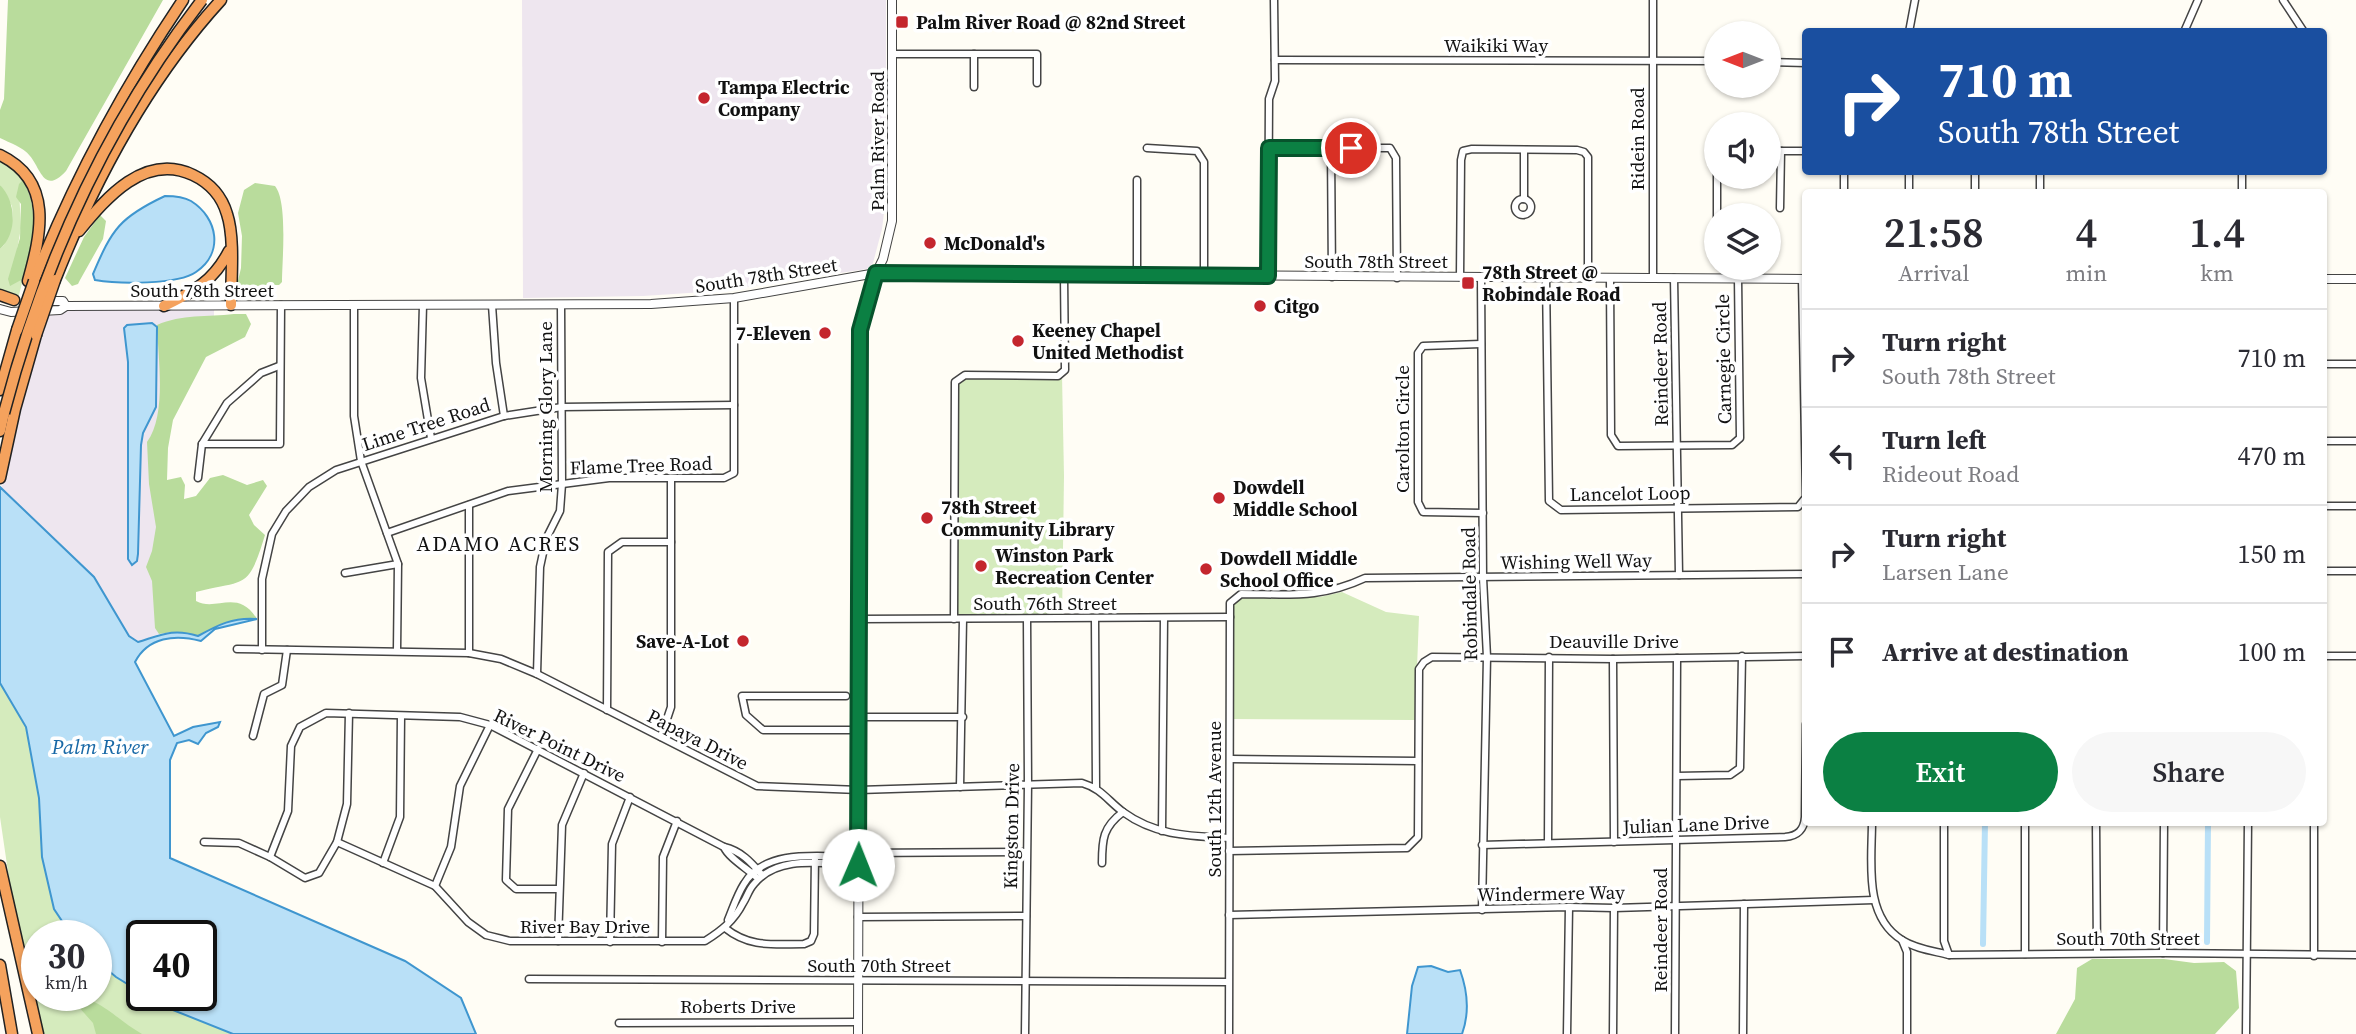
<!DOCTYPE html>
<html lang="en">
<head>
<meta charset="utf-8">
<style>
  :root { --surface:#fff; --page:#f7f7f7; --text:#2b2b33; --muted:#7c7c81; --line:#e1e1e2; --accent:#0b8043 }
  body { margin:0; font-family:"Source Serif 4",serif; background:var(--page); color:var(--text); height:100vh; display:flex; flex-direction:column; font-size:26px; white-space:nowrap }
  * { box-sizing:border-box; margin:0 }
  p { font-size:23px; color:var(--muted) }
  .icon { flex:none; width:38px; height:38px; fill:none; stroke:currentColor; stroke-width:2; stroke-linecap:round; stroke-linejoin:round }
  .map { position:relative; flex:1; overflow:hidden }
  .drawer { position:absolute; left:1802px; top:189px; width:525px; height:637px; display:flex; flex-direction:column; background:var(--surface); border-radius:7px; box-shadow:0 2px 5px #0004 }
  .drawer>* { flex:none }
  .banner { position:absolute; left:1802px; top:28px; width:525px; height:147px; border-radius:7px; box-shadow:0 2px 5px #0004; background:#1a4fa0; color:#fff; overflow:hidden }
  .needle { width:46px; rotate:270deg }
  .controls { position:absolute; left:1704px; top:21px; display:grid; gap:14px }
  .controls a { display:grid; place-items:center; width:77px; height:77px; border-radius:50%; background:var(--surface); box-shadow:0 2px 5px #0004; font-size:35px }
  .speed { position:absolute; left:21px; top:920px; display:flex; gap:14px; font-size:35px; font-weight:700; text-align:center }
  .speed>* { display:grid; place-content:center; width:91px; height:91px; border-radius:50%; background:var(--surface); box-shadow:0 2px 5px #0004; line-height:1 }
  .speed small { font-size:18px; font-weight:400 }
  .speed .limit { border:4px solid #111; border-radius:10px; background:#fff; color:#111 }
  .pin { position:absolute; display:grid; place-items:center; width:60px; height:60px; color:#fff; margin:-30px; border:4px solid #fff; border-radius:50%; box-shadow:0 2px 7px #0007 }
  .me { position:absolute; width:77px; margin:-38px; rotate:1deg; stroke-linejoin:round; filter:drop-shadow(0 0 5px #0008) }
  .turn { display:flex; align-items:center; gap:24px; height:147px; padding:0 21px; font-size:32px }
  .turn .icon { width:91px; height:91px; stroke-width:2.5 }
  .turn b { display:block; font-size:49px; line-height:60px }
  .eta { display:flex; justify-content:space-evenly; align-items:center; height:119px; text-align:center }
  .eta b { font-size:42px; font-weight:600; line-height:49px }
  .action { display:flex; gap:14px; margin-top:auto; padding:14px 21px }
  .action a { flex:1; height:80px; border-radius:42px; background:var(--accent); color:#fff; font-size:28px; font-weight:600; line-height:80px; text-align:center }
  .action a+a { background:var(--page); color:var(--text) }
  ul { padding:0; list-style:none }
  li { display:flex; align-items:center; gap:21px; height:98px; padding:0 21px; border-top:2px solid var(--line) }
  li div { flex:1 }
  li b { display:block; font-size:26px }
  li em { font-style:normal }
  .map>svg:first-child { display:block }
  .industrial { fill:#eee6ef }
  .green { fill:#d5ebbd }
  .forest { fill:#b9dc9c }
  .water { fill:#b9e0f7; stroke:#3f96cf; stroke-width:2 }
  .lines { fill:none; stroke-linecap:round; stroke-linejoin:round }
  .canal { stroke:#b9e0f7; stroke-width:6 }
  .minor-casing { stroke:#444; stroke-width:9 }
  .tertiary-casing { stroke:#444; stroke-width:10 }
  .motorway-casing { stroke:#222; stroke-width:13 }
  .minor { stroke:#fff; stroke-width:6 }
  .tertiary { stroke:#fff; stroke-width:8 }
  .motorway { stroke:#f5a25d; stroke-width:10 }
  .motorway-bridge-casing { stroke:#222; stroke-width:13; stroke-linecap:butt }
  .motorway-bridge { stroke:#f5a25d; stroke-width:10 }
  .route-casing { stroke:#07532c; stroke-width:18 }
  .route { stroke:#0b8043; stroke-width:12 }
  .poi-dot { fill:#c4262e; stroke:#fff; stroke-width:2.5 }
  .labels { text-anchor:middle; stroke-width:7; stroke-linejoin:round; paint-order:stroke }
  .poi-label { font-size:19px; font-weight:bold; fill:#111; stroke:#fff; text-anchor:start }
  .street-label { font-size:19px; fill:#111; stroke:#fff }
  .neighbourhood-label { font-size:21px; letter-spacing:2px; fill:#111; stroke:#fff }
  .water-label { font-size:21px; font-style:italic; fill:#1768a6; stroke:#fff }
</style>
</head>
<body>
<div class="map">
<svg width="2356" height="1034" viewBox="0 0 2356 1034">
  <rect width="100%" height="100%" fill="#fffdf5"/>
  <g class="industrial">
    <polygon points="522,0 886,0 886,197 882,229 873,263 867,269 719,291 643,296 523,298"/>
    <polygon points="214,303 214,330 175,370 160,452 174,568 159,634 138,642 129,636 94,577 1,489 26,363 43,305"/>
  </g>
  <g class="green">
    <polygon points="0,161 13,169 24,180 19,190 21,228 17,250 23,279 19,295 0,293 0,249 4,245 13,217 12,206 0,185"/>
    <polygon points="1062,375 1064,476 1062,620 957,618 959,379"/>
    <polygon points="1342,592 1386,612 1419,616 1415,720 1234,719 1234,604 1242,597 1320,597"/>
    <polygon points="0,683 26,727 39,798 42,857 54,909 72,936 37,936 37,996 96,996 96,960 116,977 142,993 142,996 233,1034 40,1034 26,955 12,899 0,817"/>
  </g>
  <g class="forest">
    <path d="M8,0H163L66,171C44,195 41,169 30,156C23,147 10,143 0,138V110L4,99Z"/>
    <path d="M23,180C41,213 32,245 23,279L10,286L8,279L20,238L21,204L16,197L19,184Z"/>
    <path d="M255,183L275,186C288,202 282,261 282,282L279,285H268L258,294L242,290L237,285L241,268L242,236L238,213L244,190Z"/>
    <path d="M0,185C16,201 18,233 0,249Z"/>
    <polygon points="100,215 106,221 103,239 80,280 78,284 72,286 65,278 84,237"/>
    <path d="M234,314H246L251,324L245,337L206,357L173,420L168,448L167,480L181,477L185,485L184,499L196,496L210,478L223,475L247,485L263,480L267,486L249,515L254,525L265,535C248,591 246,579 196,592V601C216,612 238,588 257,619C233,617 218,624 198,636L172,632L159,634L155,628L152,581L146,567L152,551L156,527L149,484L147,442C167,415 158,358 157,325C182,314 207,317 234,314Z"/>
    <polygon points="2092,959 2164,959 2194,963 2224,962 2236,971 2239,1008 2215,1034 2056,1034 2075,999 2077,968"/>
    <path d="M69,996C99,996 117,1020 142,1034H96L93,1023Z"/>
  </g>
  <g class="water">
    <path d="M165,196C174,196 184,197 191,201C218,218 224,253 196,272C178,285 118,284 95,280L93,274C112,229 120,217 165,196Z"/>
    <polygon points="152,323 157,327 156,407 143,433 141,445 138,554 137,561 132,565 128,559 128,362 124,328 127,325"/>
    <path d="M0,487L94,577L129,636L138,642C161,635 173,628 198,636C218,625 233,617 257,619L215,629L201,641C175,634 148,637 135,662L174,736L193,727L220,722L218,727L206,733L198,744L189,740L177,743L170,760V858L405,961L461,998L476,1034H233L158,1004L146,996H201V936H142V993L116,977L96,960V936H72L54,909L42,857L39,798L26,727L0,683Z"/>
    <path d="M1431,966L1448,972L1460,970C1468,992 1470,1012 1462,1034H1407L1412,986L1418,967Z"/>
  </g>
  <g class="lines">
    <g class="canal">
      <polyline points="2207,942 2208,822"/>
      <polyline points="1983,944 1985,822"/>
    </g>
    <g class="minor-casing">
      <g id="minor">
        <polyline points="1653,0 1653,278"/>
        <polyline points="2283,0 2304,32"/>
        <polyline points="1909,32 1915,0"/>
        <polyline points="2184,32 2198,0"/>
        <polyline points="892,54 1037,54 1037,83"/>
        <polyline points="974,54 974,87"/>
        <polyline points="1275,60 1717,61"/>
        <polyline points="1769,62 1806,63"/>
        <polyline points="1147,148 1197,151 1204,162 1204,276"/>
        <polyline points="1269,148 1390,148 1396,158 1397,278"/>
        <polyline points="1331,148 1332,277"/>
        <polyline points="1524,150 1524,199"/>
        <polyline points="1769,151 1806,151"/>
        <polyline points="1717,162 1717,258"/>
        <polyline points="1844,172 1844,192"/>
        <polyline points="1975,172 1975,192"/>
        <polyline points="2040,172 2040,192"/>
        <polyline points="2242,172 2242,192"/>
        <polyline points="1909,192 1909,172"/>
        <circle cx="1523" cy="207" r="8"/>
        <polyline points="1780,208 1781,151"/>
        <polyline points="1137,276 1137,180"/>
        <polyline points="1268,276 1269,99 1275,81 1274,0"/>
        <polyline points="1460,277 1461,160 1463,151 1472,149 1577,150 1584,152 1588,157 1588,277"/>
        <polyline points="1481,277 1483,578 1487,657 1482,910"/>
        <polyline points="1546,277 1549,501 1561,510 1798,507 1806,497 1802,279"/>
        <polyline points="1610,278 1611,435 1618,446 1732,445 1740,438 1738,278"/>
        <polyline points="1674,278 1679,575"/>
        <polyline points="354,305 354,416 361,461 398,564 397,650"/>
        <polyline points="423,305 421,378 431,438"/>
        <polyline points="492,305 496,363 504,416"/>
        <polyline points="1481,344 1423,346 1418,353 1418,502 1423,512 1483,513"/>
        <polyline points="2324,364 2356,364"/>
        <polyline points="2324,441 2356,441"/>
        <polyline points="202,444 280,444 281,305"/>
        <polyline points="198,478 202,444 227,403 261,373 279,366"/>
        <polyline points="2324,506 2356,506"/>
        <polyline points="387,533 508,491 609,478 724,478 734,473 734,298"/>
        <polyline points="2324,571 2356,571"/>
        <polyline points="345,573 398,564"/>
        <polyline points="859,619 1230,617"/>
        <polyline points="954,619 955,382 965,375 1058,376 1065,370 1064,276"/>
        <polyline points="1095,619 1096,788"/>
        <path d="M237,649L469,653L501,659L537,674L757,786L859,790L1082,783C1102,789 1107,800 1123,812C1156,836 1190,836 1229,838"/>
        <polyline points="262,650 262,579 272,534 286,511 309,487 336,470 504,416 562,407 734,405"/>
        <polyline points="469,653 469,505"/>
        <polyline points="2324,656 2356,656"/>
        <polyline points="1613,659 1614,842"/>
        <polyline points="537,674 540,567 546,539 560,511 562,484 561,305"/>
        <polyline points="846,696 742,696 746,715 763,730 859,730"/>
        <polyline points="607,710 608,552 622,542 671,542"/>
        <polyline points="859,717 963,717"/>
        <polyline points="253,736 264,694 282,685 287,650"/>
        <polyline points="661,737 671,707 671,479"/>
        <polyline points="538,749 508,809 506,880 516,889 559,889"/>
        <polyline points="1231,759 1418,761"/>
        <polyline points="1677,776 1730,775 1740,768 1742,656"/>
        <polyline points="960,787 963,619"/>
        <path d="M1872,822C1872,861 1863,916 1902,940C1916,949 1934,951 1949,955L2163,953L2356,955"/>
        <polyline points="1944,822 1944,941 1949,955"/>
        <polyline points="2096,822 2097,953"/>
        <polyline points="2314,822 2314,956"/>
        <polyline points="1162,831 1164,618"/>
        <polyline points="204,842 239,843 270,857 305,878 319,873 337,842 347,804 349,713"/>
        <path d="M337,842L435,886L468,922L486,935L510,941H705C721,931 734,921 743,903C747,897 749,889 754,884C778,854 824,864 858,865"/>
        <polyline points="1548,843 1549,657"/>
        <path d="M1482,845L1785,837C1798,836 1804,830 1805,817L1806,724"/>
        <path d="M724,847C728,857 746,868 755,876"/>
        <polyline points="1229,851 1407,848 1418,837 1419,669 1424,662 1432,657 1613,659 1806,656"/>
        <polyline points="858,853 1026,852"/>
        <path d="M270,857L288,811L291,746L300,727L326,713L460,717L490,725L724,847C741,851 751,862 762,875"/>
        <polyline points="383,863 400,817 401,716"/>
        <path d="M1102,863C1102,839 1103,827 1123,812"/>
        <polyline points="435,886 451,847 460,786 490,725"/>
        <polyline points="1229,915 1569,907 1614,908 1874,900"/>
        <polyline points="858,917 1026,916"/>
        <path d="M728,920C733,908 737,895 744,884C766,847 822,857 858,857"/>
        <path d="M725,928C750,948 773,944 804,944L811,941L814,934L815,857"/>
        <polyline points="1902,940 1907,952 1907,1034"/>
        <polyline points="558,941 562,825 584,773"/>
        <polyline points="610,942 612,844 630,797"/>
        <polyline points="662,942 663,857 677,821"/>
        <polyline points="2163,953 2164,822"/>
        <polyline points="2025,954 2025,822"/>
        <polyline points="529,979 1228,982"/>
        <polyline points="619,1023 858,1022"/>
        <polyline points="1025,1034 1028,784 1027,619"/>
        <path d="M1229,1034L1230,603L1241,594C1289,594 1320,599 1365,578L1806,574"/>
        <polyline points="1567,1034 1569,907"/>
        <polyline points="1613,1034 1614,908"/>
        <polyline points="1675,1034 1677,658"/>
        <polyline points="1743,1034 1744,904"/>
        <polyline points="2246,1034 2248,822"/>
      </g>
    </g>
    <g class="tertiary-casing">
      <g id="tertiary">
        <polyline points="2324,279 2356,279"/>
        <polyline points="44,301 63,301 66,306"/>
        <polyline points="0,309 11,312 28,311"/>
        <polyline points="41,311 60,310 66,306 651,304 734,298 876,273 1806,279"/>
        <polyline points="858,1034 860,330 876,273 883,259 892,221 892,0"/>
      </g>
    </g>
    <g class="motorway-casing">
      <g id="motorway">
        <path d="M0,155C54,181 41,234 28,281"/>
        <path d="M79,231C106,198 145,152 193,175C210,183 222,197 227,214C235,238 231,279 231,305"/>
        <path d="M55,280C95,179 147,81 221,0"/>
        <path d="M34,281C73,182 123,89 183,0"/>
        <polyline points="0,295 14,300"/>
        <path d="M164,306C194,291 213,282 229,251"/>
        <polyline points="0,390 17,330"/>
        <polyline points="0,431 4,413"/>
        <polyline points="0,478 15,409 36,335"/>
        <polyline points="0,866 38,1034"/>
        <polyline points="0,965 12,1034"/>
      </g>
    </g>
    <use href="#minor" class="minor"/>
    <use href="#tertiary" class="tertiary"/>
    <use href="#motorway" class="motorway"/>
    <g class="motorway-bridge-casing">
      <g id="motorway-bridge">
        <polyline points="17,330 34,281"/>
        <polyline points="36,335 55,280"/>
        <path d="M4,413C43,263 107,123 202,0"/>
      </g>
    </g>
    <use href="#motorway-bridge" class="motorway-bridge"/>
  </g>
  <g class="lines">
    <g class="route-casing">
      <polyline id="route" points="858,865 860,330 876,273 1268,276 1269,148 1351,148"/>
    </g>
    <use href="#route" class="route"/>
  </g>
  <g class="poi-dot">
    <rect x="895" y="15" width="14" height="14" rx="3.5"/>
    <circle cx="704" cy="98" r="7"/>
    <circle cx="930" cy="243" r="7"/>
    <rect x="1461" y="276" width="14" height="14" rx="3.5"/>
    <circle cx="1260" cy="306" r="7"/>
    <circle cx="825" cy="333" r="7"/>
    <circle cx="1018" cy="341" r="7"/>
    <circle cx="1219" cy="498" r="7"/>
    <circle cx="927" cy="518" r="7"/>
    <circle cx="981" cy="566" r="7"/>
    <circle cx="1206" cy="569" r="7"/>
    <circle cx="743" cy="641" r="7"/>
  </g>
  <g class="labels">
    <g class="poi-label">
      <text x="916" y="29">Palm River Road @ 82nd Street</text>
      <text x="718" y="94">Tampa Electric<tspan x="718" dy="22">Company</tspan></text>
      <text x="944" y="250">McDonald's</text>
      <text x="1482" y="279">78th Street @<tspan x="1482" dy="22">Robindale Road</tspan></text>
      <text x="1274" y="313">Citgo</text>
      <text x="1032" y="337">Keeney Chapel<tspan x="1032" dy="22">United Methodist</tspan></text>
      <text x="811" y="340" text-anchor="end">7-Eleven</text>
      <text x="1233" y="494">Dowdell<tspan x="1233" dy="22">Middle School</tspan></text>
      <text x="941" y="514">78th Street<tspan x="941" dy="22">Community Library</tspan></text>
      <text x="995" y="562">Winston Park<tspan x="995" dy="22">Recreation Center</tspan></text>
      <text x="1220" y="565">Dowdell Middle<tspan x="1220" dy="22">School Office</tspan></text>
      <text x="729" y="648" text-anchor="end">Save-A-Lot</text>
    </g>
    <g class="street-label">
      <text x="1496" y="52">Waikiki Way</text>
      <text transform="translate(1637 139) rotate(-90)" y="7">Ridein Road</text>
      <text transform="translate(877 141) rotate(-90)" y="7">Palm River Road</text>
      <text x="1376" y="268">South 78th Street</text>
      <text transform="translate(766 275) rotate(-9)" y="7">South 78th Street</text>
      <text x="202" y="297">South 78th Street</text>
      <text transform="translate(1723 359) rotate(-91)" y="7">Carnegie Circle</text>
      <text transform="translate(1660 364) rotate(-91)" y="7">Reindeer Road</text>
      <text transform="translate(545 407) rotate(-90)" y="7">Morning Glory Lane</text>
      <text transform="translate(426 424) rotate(-18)" y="7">Lime Tree Road</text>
      <text transform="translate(1402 429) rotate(-90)" y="7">Carolton Circle</text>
      <text transform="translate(641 465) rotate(-2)" y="7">Flame Tree Road</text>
      <text transform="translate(1630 493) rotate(-1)" y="7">Lancelot Loop</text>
      <text transform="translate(1576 561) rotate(-1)" y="7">Wishing Well Way</text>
      <text transform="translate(1469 594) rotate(-91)" y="7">Robindale Road</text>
      <text x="1045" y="610">South 76th Street</text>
      <text x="1614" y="648">Deauville Drive</text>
      <text transform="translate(698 739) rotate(27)" y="7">Papaya Drive</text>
      <text transform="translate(560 745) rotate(26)" y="7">River Point Drive</text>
      <text transform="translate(1214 799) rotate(-90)" y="7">South 12th Avenue</text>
      <text transform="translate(1696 824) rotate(-2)" y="7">Julian Lane Drive</text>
      <text transform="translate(1011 826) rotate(-89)" y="7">Kingston Drive</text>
      <text transform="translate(1551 893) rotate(-1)" y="7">Windermere Way</text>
      <text x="585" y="933">River Bay Drive</text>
      <text transform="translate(1660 930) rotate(-90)" y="7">Reindeer Road</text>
      <text x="2128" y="945">South 70th Street</text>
      <text x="879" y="972">South 70th Street</text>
      <text x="738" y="1013">Roberts Drive</text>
    </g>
    <g class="neighbourhood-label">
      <text x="499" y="551">ADAMO ACRES</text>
    </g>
    <g class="water-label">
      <text x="100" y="754">Palm River</text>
    </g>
  </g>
</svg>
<div class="controls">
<a><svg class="needle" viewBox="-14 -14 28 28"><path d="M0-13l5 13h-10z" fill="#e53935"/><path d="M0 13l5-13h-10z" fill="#7c7c81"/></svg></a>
<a><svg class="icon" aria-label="sound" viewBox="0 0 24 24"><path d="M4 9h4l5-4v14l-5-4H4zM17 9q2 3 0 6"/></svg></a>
<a><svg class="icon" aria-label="layers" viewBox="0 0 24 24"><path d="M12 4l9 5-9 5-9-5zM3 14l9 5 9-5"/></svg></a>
</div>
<div class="speed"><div>30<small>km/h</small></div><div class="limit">40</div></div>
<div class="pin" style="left:1351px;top:148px;background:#d93025"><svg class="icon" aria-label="arrive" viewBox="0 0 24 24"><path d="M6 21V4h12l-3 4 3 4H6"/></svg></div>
<svg class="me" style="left:858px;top:865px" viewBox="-20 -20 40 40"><circle r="19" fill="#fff"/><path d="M0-13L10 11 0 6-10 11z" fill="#0b8043"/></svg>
<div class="banner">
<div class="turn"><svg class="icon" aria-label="right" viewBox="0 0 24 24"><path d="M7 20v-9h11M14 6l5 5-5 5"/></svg><div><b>710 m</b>South 78th Street</div></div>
</div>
<section class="drawer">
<div class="eta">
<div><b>21:58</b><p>Arrival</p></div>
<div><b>4</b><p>min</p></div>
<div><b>1.4</b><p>km</p></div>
</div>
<ul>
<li><svg class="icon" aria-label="right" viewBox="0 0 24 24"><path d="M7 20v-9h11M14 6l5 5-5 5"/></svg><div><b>Turn right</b><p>South 78th Street</p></div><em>710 m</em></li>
<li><svg class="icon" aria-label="left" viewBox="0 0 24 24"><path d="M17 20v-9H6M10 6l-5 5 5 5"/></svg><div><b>Turn left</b><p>Rideout Road</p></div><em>470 m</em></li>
<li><svg class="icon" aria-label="right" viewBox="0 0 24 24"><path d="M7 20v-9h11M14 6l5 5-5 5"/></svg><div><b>Turn right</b><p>Larsen Lane</p></div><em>150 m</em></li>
<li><svg class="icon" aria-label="arrive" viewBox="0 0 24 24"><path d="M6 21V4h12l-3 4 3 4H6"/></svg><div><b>Arrive at destination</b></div><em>100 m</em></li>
</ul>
<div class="action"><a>Exit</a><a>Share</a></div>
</section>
</div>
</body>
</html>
